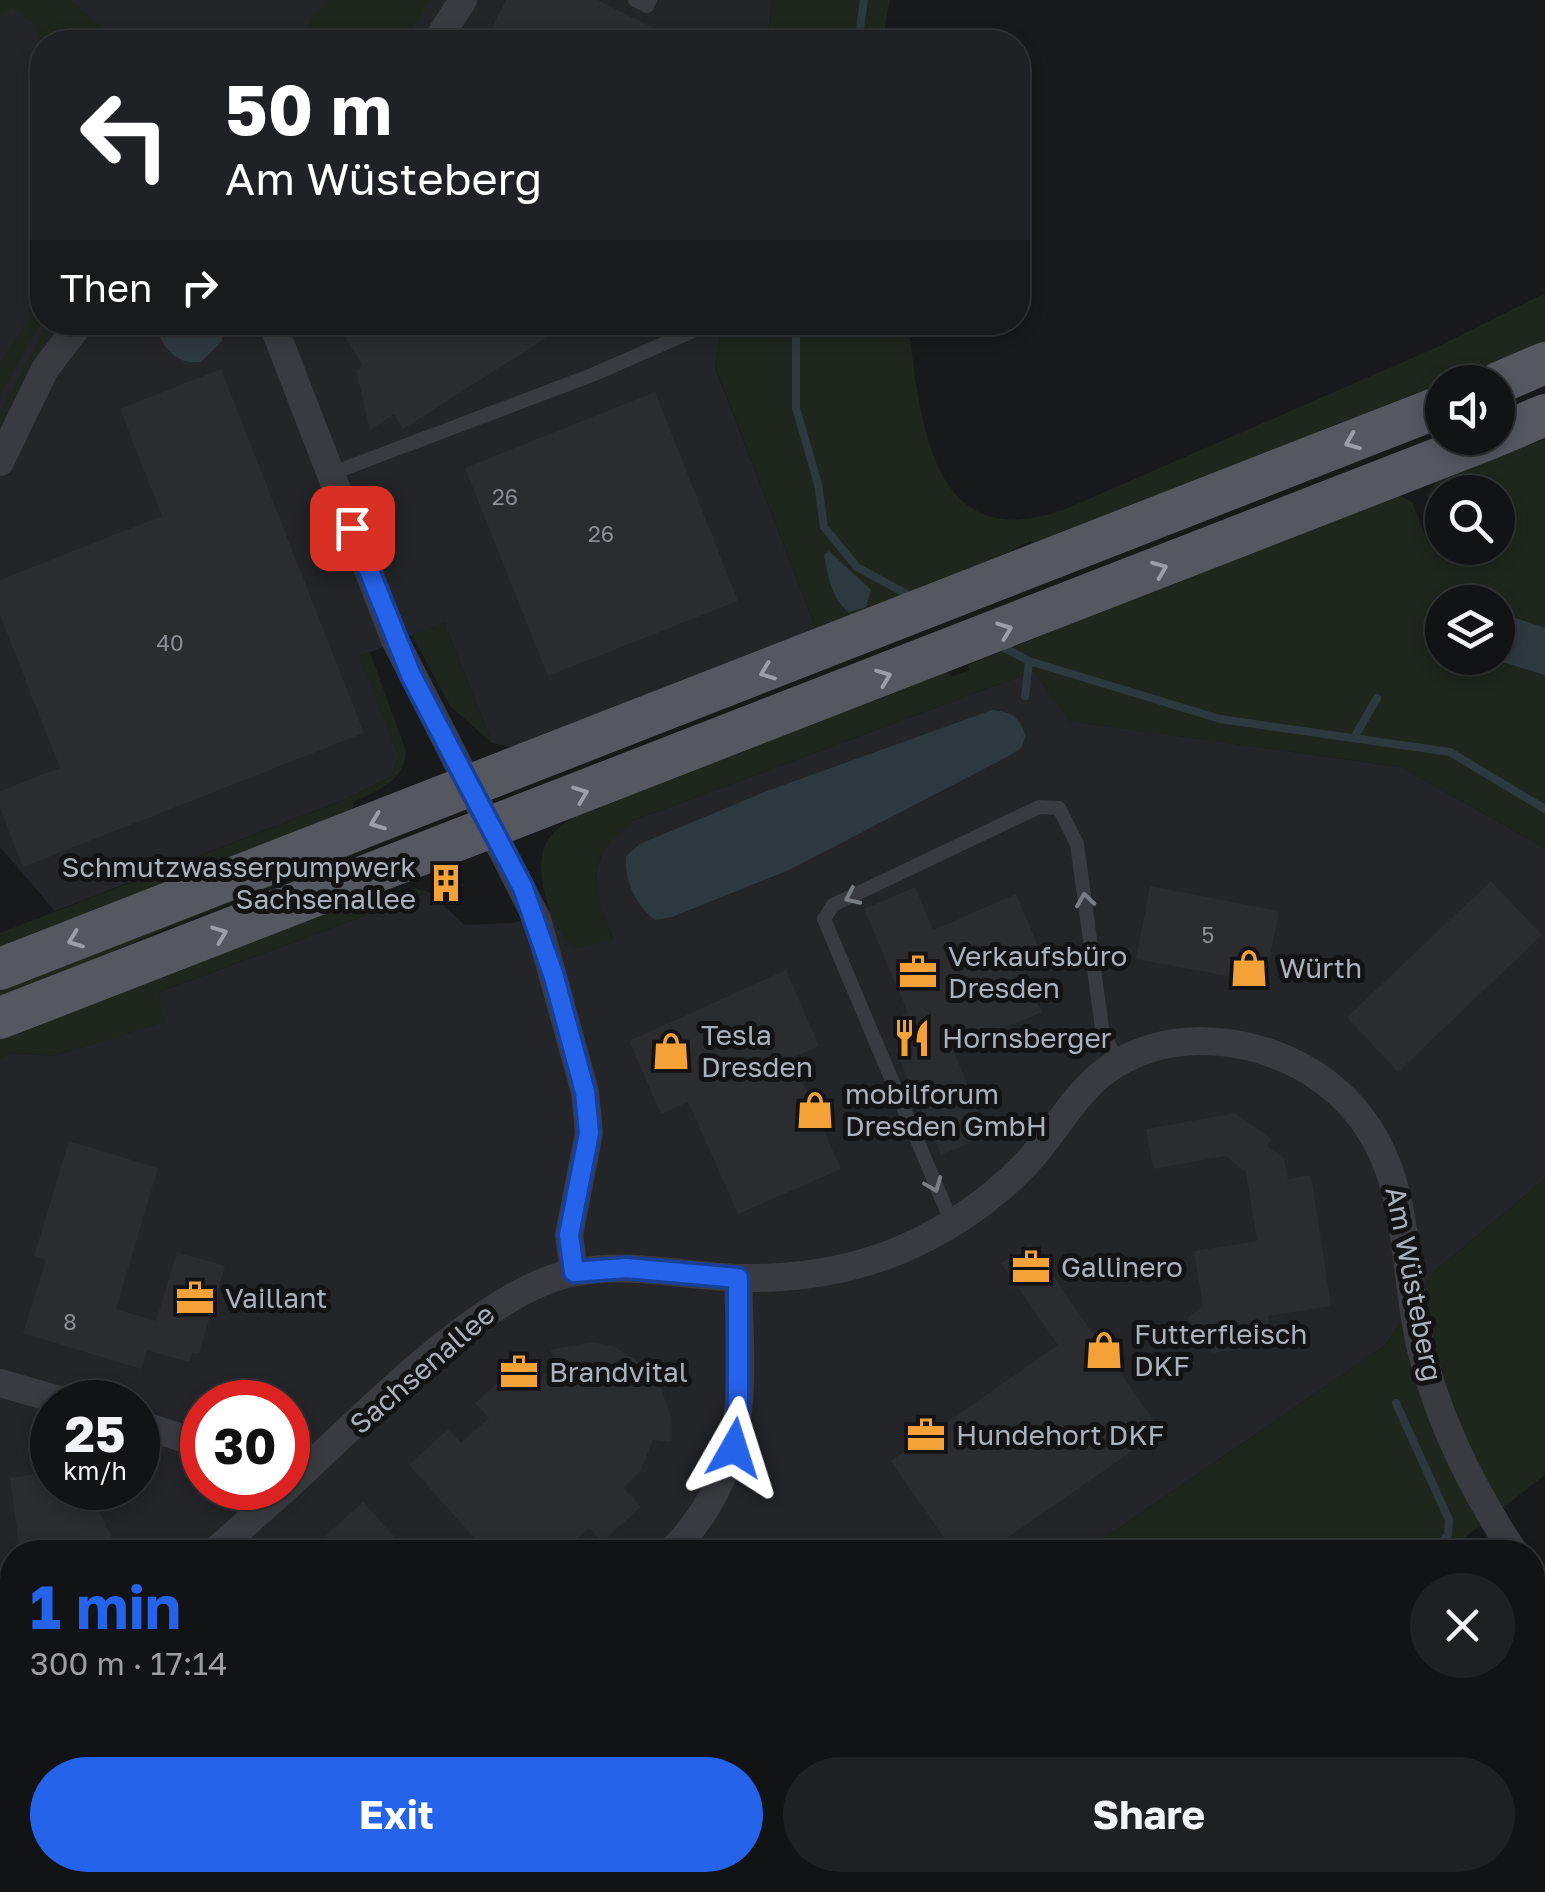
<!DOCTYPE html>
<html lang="en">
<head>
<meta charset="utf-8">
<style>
  :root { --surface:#121314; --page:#1f2022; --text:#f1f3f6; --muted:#9c9ea0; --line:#313234; --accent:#2563eb }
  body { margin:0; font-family:"Golos Text",sans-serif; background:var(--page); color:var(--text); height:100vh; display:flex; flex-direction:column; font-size:38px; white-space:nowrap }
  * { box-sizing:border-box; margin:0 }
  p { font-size:32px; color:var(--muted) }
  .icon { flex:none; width:55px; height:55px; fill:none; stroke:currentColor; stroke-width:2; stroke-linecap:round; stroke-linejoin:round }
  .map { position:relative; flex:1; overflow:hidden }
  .sheet { position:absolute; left:0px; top:1540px; width:1545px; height:352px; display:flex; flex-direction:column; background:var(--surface); border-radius:40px 40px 0 0; box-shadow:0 5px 15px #0003,0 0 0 2px var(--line) }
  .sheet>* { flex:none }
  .top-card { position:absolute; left:30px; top:30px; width:1000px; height:305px; border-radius:40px; box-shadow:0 5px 15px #0003,0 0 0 2px var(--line); background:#202124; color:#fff; overflow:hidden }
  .fabs { position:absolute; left:1425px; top:365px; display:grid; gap:20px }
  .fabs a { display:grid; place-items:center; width:90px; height:90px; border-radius:50%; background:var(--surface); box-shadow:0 5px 15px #0003,0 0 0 2px var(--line); font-size:50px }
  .speed { position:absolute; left:30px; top:1380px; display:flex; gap:20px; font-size:50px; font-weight:700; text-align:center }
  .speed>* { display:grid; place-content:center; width:130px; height:130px; border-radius:50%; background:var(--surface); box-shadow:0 5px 15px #0003,0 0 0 2px var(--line); line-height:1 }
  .speed small { font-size:25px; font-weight:400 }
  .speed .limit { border:15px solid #d22; background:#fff; color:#111 }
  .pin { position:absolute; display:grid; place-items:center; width:85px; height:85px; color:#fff; margin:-42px; border-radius:20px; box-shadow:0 5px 15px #0006 }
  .me { position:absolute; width:110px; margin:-55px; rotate:6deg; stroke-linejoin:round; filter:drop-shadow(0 0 8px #0008) }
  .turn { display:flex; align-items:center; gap:35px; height:210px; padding:0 30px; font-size:45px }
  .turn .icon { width:130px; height:130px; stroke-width:2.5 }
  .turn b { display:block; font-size:70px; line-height:85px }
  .then { display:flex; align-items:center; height:95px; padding:0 30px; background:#0003; gap:20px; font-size:38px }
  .round { display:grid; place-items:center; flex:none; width:105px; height:105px; border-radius:52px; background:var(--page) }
  .summary { display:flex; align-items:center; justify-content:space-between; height:170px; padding:0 30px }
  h1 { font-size:60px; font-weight:700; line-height:75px; color:var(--accent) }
  .primary-button { display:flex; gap:20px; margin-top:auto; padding:20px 30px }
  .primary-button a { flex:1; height:115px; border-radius:60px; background:var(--accent); color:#fff; font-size:40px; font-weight:700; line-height:115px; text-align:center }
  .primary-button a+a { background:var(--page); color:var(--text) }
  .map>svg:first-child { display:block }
  .built { fill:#242528; fill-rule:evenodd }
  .green { fill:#1e261e; fill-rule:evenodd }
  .water { fill:#2e393f }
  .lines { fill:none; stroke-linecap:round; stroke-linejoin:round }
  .stream { stroke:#2e393f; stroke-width:8 }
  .building { fill:#2b2c2f }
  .lane { stroke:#393b40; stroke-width:14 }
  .street { stroke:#393b40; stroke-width:28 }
  .primary { stroke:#55585f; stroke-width:42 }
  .oneway { stroke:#9a9fa8 }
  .oneway2 { stroke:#787c83 }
  .route-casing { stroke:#184099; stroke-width:25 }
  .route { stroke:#2563eb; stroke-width:18 }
  .labels { text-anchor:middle; stroke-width:10; stroke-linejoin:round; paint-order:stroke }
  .number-label { font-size:22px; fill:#8a8f96 }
  .poi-label { font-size:28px; fill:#abb1ba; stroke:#131316; text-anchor:start }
  .street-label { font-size:28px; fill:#abb1ba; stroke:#131316 }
</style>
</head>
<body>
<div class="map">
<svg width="1545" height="1892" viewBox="0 0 1545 1892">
  <rect width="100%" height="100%" fill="#18191b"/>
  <g class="built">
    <polygon points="0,0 773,0 766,42 42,42 42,322 722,323 715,367 817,631 521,749 492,743 444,623 360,656 399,757 391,777 346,799 55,911 0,847"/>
    <path d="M1034,671L1070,721L1401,767L1545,848V1179L1434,1272L1386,1345L1084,1552H12V1880H626L610,1892H0V1059L13,1053L54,1056L164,1022L159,992L429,892L465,925L512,923L552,911L558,930L613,939L598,901L596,872L606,842L632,821ZM52,1402H138V1488H52ZM202,1402H288V1488H202Z"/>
  </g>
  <g class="green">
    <polygon points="0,0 71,0 118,42 42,44 33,22 11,8 0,19"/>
    <polygon points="329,0 432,0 412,28 394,42 292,42"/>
    <polygon points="773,0 890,0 882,42 766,42"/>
    <path d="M1545,293V342L1033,545L1031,541L1012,549L1013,553L817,631L715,366L722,323H908C921,421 930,563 1070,507L1435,348Z"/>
    <polygon points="33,313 40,324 0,395 0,362"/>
    <polygon points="45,329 49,334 22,378 0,428 0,413"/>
    <path d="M1545,440V848L1401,767L1069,721L1034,671L632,821C583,860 593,886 613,940L579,948C551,937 532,870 546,843C553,831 564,823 575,816L945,668L951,677L969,670L968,665L1397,494L1412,502L1429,545L1442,541V548H1498V492H1442V534L1427,495L1444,469ZM1442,602H1498V658H1442Z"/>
    <polygon points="444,623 492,743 450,706 412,635"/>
    <path d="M370,652L406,751C405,781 378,790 354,802L353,816L0,955V933L346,799L391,777L399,757L359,656Z"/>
    <polygon points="365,842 368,849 169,927 0,1002 0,984"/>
    <polygon points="381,885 386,896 416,888 429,892 159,992 165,1022 54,1056 13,1053 0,1059 0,1032"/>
    <polygon points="1545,1179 1545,1475 1446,1552 1084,1552 1386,1345 1434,1272"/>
    <polygon points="627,1880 988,1880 971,1892 610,1892"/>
  </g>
  <g class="water">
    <path d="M152,323H222V341L201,362C172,365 164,345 152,323Z"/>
    <path d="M829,551L871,590L866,607L849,612C831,599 828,575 824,555Z"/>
    <polygon points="1498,612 1545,628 1545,675 1490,658 1498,658"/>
    <path d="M992,710C1012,712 1019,717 1026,736L1021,748L1007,757L789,870L672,917L655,920C636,906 624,880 626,856L640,844L767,791Z"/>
  </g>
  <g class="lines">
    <g class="stream">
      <polyline points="858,42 864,0"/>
      <polyline points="796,322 796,408 818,484 824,527 857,567 910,596"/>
      <polyline points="1001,646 1029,661 1220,719 1450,752 1545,809"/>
      <polyline points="1025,696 1029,661"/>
      <polyline points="1354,738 1377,698"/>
      <polyline points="1396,1403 1449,1520 1448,1535 1433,1552"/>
      <polyline points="851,1892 861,1880"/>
    </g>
  </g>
  <g class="building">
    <polygon points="506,0 597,0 682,42 510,42 490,32"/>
    <polygon points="336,322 571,322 403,429 394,414 370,430 356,370 363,366"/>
    <polygon points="221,369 364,733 23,867 0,808 0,791 60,768 0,615 0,580 162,516 120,409"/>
    <polygon points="655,392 738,601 548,676 465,468"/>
    <polygon points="447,871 463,885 450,900 430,881"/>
    <polygon points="1491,881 1542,935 1398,1072 1347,1017"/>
    <polygon points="1150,886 1279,911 1265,983 1136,959"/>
    <polygon points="915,887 933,930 1016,894 1042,955 1021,964 1042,1012 953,1050 989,1135 941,1155 895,1049 913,1041 902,1015 908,1013 864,909"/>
    <polygon points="786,970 819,1046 792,1058 841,1169 738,1214 688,1102 661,1114 629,1041"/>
    <polygon points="1235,1113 1272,1139 1267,1146 1284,1158 1288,1179 1311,1175 1331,1306 1268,1316 1273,1344 1212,1353 1187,1318 1203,1306 1194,1251 1257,1241 1246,1173 1226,1156 1153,1169 1146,1129"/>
    <polygon points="69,1141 158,1168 116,1309 156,1321 177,1252 225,1266 199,1354 192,1353 189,1362 147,1350 141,1369 23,1333 46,1260 34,1256"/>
    <polygon points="1030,1243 1161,1431 987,1552 954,1552 891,1461 1058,1345 1019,1289 1009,1288 1012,1280 1001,1263"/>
    <polygon points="592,1342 613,1346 646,1366 659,1382 671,1417 671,1442 653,1440 641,1470 623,1488 641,1507 602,1542 589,1528 562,1552 487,1552 409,1465 448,1429 461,1443 489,1418 475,1403 515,1367 531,1385 556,1366 550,1350"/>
    <polygon points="47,1472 50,1490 82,1495 96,1505 111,1535 111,1552 20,1552 10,1478"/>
    <polygon points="363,1502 383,1524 408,1552 338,1552 324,1537"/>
  </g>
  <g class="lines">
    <g class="lane">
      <polyline points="635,0 647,6 650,0"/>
      <polyline points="330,474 592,375 695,330"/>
      <polyline points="952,1223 824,919 833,905 1039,807 1059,808 1077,844 1102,1028 1117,1063"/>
      <polyline points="1532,1836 1545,1829"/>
      <polyline points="1459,1882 1462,1880"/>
    </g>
    <g class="street">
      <polyline points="436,42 463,0"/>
      <polyline points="272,322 395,640 537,919 585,1092 589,1133 569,1235 574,1272"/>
      <polyline points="0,462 45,369 81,322"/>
      <polyline points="0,1383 66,1402"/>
      <polyline points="138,1424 202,1444"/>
      <path d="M288,1486C358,1423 484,1288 576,1272C631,1262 685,1276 740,1278C794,1279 850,1271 900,1250C945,1231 987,1203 1022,1168C1050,1140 1069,1102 1099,1076C1162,1023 1262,1035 1324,1081C1416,1150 1398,1251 1421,1349C1439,1422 1473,1490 1514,1552"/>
      <polyline points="214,1552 286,1488"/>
      <path d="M671,1552C753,1468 741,1387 738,1278"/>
      <polyline points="1532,1581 1545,1600"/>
      <polyline points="1532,1688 1545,1687"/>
      <polyline points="0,1715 12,1709"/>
      <polyline points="219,1892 236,1880"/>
      <polyline points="1186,1892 1204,1880"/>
    </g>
    <g class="primary">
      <polyline points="1498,383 1545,363"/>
      <polyline points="1498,435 1545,415"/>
      <polyline points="0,969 1442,406"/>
      <polyline points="0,1018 1491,438"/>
    </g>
  </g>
  <defs><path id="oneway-chevron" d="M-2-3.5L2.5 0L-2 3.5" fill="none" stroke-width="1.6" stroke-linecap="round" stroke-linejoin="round" transform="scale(2.5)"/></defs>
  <g class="oneway">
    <use href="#oneway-chevron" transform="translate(1352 442) rotate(158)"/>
    <use href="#oneway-chevron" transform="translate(1160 569) rotate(-22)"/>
    <use href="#oneway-chevron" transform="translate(1005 630) rotate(-21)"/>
    <use href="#oneway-chevron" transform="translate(767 672) rotate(159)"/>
    <use href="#oneway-chevron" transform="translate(884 677) rotate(-21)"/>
    <use href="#oneway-chevron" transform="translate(581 794) rotate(-21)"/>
    <use href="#oneway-chevron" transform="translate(377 822) rotate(159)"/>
    <use href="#oneway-chevron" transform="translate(220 934) rotate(-21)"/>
    <use href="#oneway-chevron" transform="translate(75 940) rotate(159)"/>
  </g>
  <g class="oneway2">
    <use href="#oneway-chevron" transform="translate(852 897) rotate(155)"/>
    <use href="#oneway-chevron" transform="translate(1085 900) rotate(-98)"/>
    <use href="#oneway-chevron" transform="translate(934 1185) rotate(68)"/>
  </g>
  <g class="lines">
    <g class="route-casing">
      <polyline id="route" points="352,528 411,675 523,888 554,977 585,1092 589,1133 569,1235 574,1272 626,1268 738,1278 738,1428 734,1448"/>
    </g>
    <use href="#route" class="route"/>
  </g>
  <defs>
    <g id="building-bare" transform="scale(3)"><path d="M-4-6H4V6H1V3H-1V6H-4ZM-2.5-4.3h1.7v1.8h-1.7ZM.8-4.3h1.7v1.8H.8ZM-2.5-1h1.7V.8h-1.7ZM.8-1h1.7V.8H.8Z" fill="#f4a137" stroke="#131316" stroke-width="2.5" paint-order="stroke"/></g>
    <g id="shop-bare" transform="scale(3)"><path d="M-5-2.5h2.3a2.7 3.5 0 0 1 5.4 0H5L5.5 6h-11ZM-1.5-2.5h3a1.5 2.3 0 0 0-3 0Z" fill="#f4a137" stroke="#131316" stroke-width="2.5" paint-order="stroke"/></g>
    <g id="office-bare" transform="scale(3)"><path d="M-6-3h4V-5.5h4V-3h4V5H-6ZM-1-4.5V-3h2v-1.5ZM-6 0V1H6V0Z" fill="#f4a137" stroke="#131316" stroke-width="2.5" paint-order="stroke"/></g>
    <g id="restaurant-bare" transform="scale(3)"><path d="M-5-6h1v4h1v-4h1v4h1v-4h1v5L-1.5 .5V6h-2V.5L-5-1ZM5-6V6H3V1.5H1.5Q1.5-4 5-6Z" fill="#f4a137" stroke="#131316" stroke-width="2.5" paint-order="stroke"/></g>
  </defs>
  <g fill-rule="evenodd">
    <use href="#building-bare" x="446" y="883"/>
    <use href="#shop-bare" x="1249" y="968"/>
    <use href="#office-bare" x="918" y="972"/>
    <use href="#restaurant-bare" x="912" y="1038"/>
    <use href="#shop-bare" x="671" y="1051"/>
    <use href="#shop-bare" x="815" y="1110"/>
    <use href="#office-bare" x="1031" y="1267"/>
    <use href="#office-bare" x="195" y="1298"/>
    <use href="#shop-bare" x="1104" y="1350"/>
    <use href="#office-bare" x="519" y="1372"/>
    <use href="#office-bare" x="926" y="1435"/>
  </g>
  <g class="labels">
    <g class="number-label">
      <text x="505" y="505">26</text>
      <text x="601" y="542">26</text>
      <text x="170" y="651">40</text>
      <text x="1208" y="943">5</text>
      <text x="70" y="1330">8</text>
    </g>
    <g class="poi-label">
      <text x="416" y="877" text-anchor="end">Schmutzwasserpumpwerk<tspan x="416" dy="32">Sachsenallee</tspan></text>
      <text x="948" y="966">Verkaufsbüro<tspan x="948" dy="32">Dresden</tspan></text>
      <text x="1279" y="978">Würth</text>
      <text x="701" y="1045">Tesla<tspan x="701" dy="32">Dresden</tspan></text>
      <text x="942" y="1048">Hornsberger</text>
      <text x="845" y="1104">mobilforum<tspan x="845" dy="32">Dresden GmbH</tspan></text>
      <text x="1061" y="1277">Gallinero</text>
      <text x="225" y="1308">Vaillant</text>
      <text x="1134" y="1344">Futterfleisch<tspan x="1134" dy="32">DKF</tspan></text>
      <text x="549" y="1382">Brandvital</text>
      <text x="956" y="1445">Hundehort DKF</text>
    </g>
    <g class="street-label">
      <text transform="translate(1414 1284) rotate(79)" y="10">Am Wüsteberg</text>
      <text transform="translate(422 1369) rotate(-41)" y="10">Sachsenallee</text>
    </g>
  </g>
</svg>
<div class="fabs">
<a><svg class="icon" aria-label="sound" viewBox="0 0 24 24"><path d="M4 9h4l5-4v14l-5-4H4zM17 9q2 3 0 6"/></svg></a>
<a><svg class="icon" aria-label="search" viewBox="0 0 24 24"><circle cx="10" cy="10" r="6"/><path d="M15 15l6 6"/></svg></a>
<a><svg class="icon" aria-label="layers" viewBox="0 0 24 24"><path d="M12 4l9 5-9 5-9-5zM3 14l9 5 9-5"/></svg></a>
</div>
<div class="speed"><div>25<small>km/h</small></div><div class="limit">30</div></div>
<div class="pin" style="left:352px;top:528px;background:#d93025"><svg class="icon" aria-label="arrive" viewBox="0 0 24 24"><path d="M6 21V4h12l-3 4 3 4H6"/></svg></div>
<svg class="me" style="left:734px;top:1448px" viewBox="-20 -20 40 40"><path d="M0-17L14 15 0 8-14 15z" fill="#2563eb" stroke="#fff" stroke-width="4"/></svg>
<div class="top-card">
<div class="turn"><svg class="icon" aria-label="left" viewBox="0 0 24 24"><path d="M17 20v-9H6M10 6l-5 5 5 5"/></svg><div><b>50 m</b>Am Wüsteberg</div></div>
<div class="then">Then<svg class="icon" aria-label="right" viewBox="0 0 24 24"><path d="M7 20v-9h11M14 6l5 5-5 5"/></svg></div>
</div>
<section class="sheet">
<div class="summary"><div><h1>1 min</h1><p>300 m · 17:14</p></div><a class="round"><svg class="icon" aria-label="close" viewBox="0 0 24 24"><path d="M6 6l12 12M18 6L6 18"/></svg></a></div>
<div class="primary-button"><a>Exit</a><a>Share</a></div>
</section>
</div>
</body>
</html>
